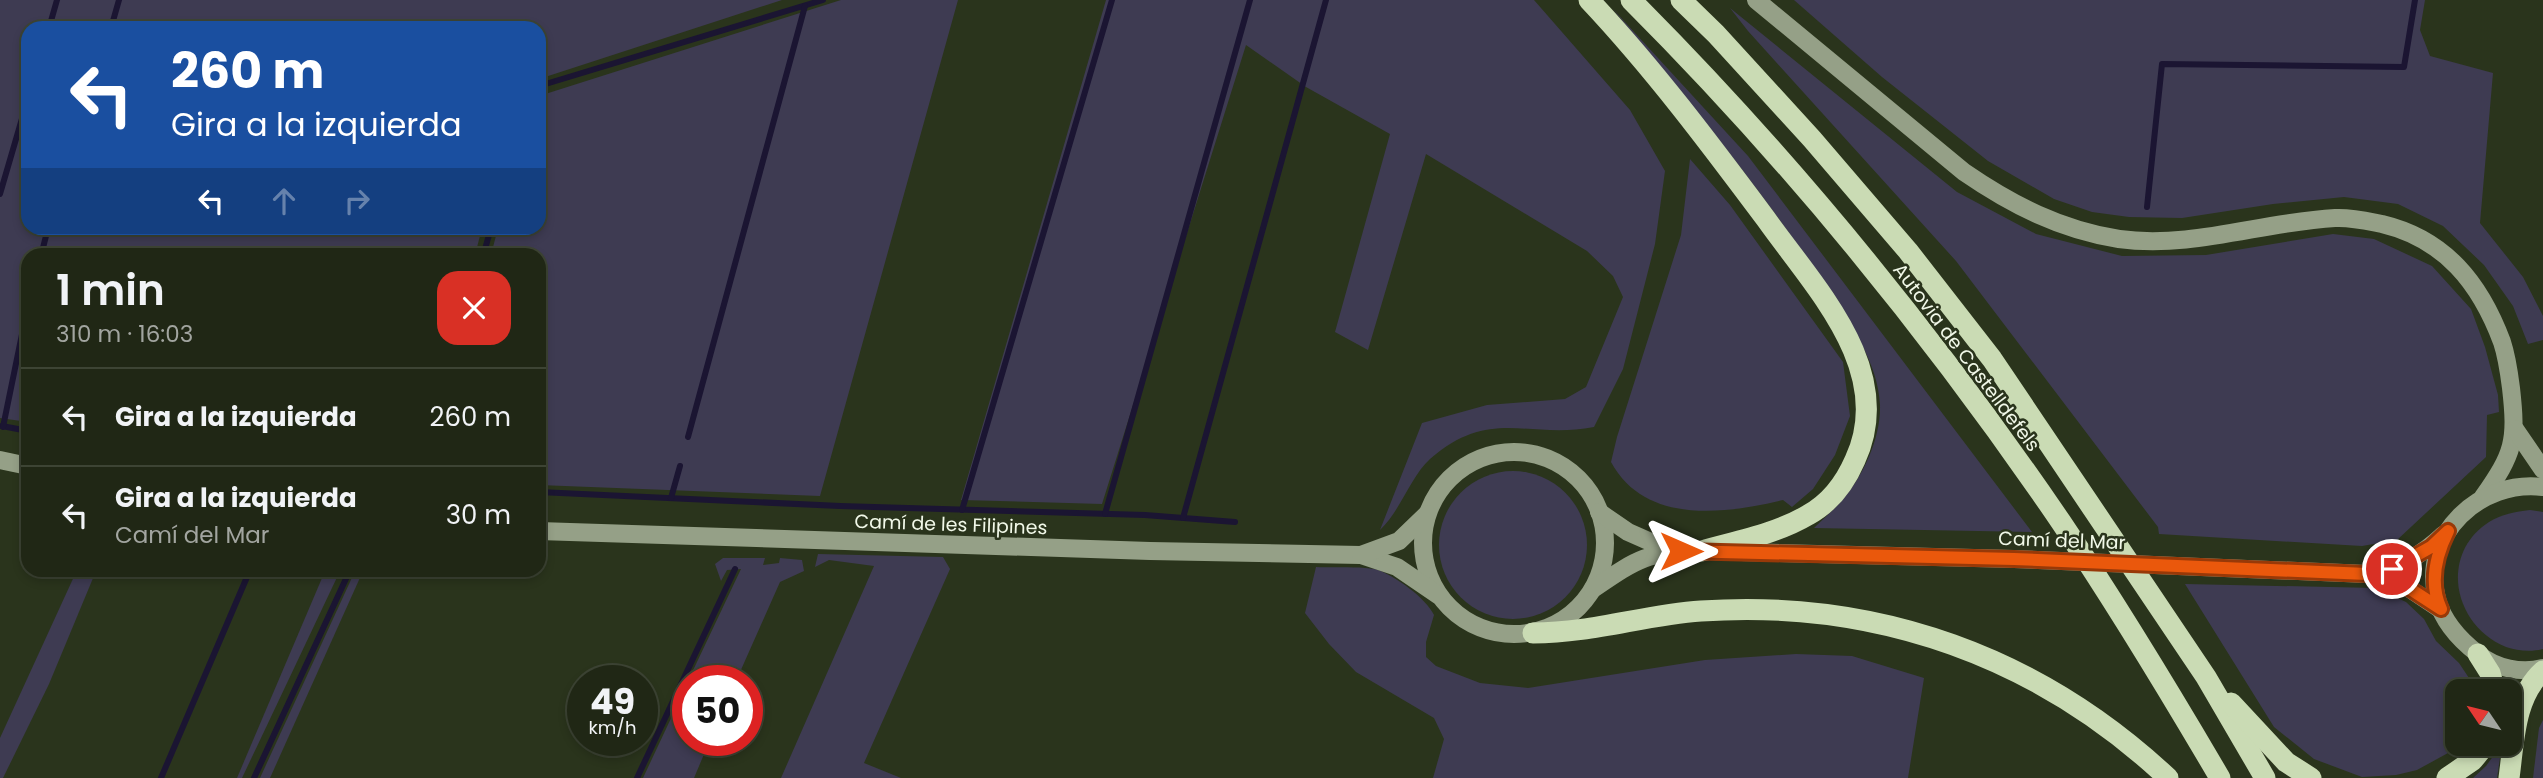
<!DOCTYPE html>
<html lang="es">
<head>
<meta charset="utf-8">
<style>
  :root { --surface:#202715; --page:#2d3322; --text:#f1f3f6; --muted:#a2a5a0; --line:#3d4434 }
  body { margin:0; font-family:Poppins,sans-serif; background:var(--page); color:var(--text); height:100vh; display:flex; flex-direction:column; font-size:26px; white-space:nowrap }
  * { box-sizing:border-box; margin:0 }
  p { font-size:23px; color:var(--muted) }
  .icon { flex:none; width:38px; height:38px; fill:none; stroke:currentColor; stroke-width:2; stroke-linecap:round; stroke-linejoin:round }
  .map { position:relative; flex:1; overflow:hidden }
  .sheet { position:absolute; left:21px; top:248px; width:525px; height:329px; display:flex; flex-direction:column; background:var(--surface); border-radius:21px; box-shadow:0 4px 10px #0003,0 0 0 2px var(--line) }
  .sheet>* { flex:none }
  .banner { position:absolute; left:21px; top:21px; width:525px; height:214px; border-radius:21px; box-shadow:0 4px 10px #0003,0 0 0 2px var(--line); background:#1a4fa0; color:#fff; overflow:hidden }
  .needle { width:46px; rotate:305deg }
  .controls { position:absolute; left:2445px; top:679px; display:grid; gap:14px }
  .controls a { display:grid; place-items:center; width:77px; height:77px; border-radius:14px; background:var(--surface); box-shadow:0 4px 10px #0003,0 0 0 2px var(--line); font-size:35px }
  .speed { position:absolute; left:567px; top:665px; display:flex; gap:14px; font-size:35px; font-weight:700; text-align:center }
  .speed>* { display:grid; place-content:center; width:91px; height:91px; border-radius:50%; background:var(--surface); box-shadow:0 4px 10px #0003,0 0 0 2px var(--line); line-height:1 }
  .speed small { font-size:18px; font-weight:400 }
  .speed .limit { border:10px solid #d22; background:#fff; color:#111 }
  .pin { position:absolute; display:grid; place-items:center; width:60px; height:60px; color:#fff; margin:-30px; border:4px solid #fff; border-radius:50%; box-shadow:0 2px 7px #0007 }
  .me { position:absolute; width:77px; margin:-38px; rotate:90deg; stroke-linejoin:round; filter:drop-shadow(0 0 5px #0008) }
  .turn { display:flex; align-items:center; gap:24px; height:147px; padding:0 35px; font-size:32px }
  .turn .icon { width:91px; height:91px; stroke-width:2.5 }
  .turn b { display:block; font-size:49px; line-height:60px }
  .lanes { display:flex; align-items:center; height:66px; padding:0 35px; background:#0003; justify-content:center; gap:35px; direction:ltr }
  .lanes .off { opacity:.35 }
  .round { display:grid; place-items:center; flex:none; width:74px; height:74px; border-radius:21px; background:var(--page) }
  .head { display:flex; align-items:center; justify-content:space-between; height:119px; padding:0 35px }
  h1 { font-size:42px; font-weight:600; line-height:52px }
  ul { padding:0; list-style:none }
  li { display:flex; align-items:center; gap:21px; height:98px; padding:0 35px; border-top:2px solid var(--line) }
  li div { flex:1 }
  li b { display:block; font-size:26px }
  li em { font-style:normal }
  .map>svg:first-child { display:block }
  .green { fill:#3e3b52 }
  .lines { fill:none; stroke-linecap:round; stroke-linejoin:round }
  .stream { stroke:#1b1532; stroke-width:6 }
  .secondary { stroke:#95a087; stroke-width:18 }
  .highway { stroke:#cadbb4; stroke-width:21 }
  .route-casing { stroke:#983908; stroke-width:18 }
  .route { stroke:#ea580c; stroke-width:12 }
  .labels { text-anchor:middle; stroke-width:5; stroke-linejoin:round; paint-order:stroke }
  .street-label { font-size:19px; fill:#f1f8e8; stroke:#2a341c }
</style>
</head>
<body>
<div class="map">
<svg width="2543" height="778" viewBox="0 0 2543 778">
  <rect width="100%" height="100%" fill="#2a341c"/>
  <g class="green">
    <polygon points="0,0 782,0 539,79 539,28 28,28 28,228 482,228 475,255 28,256 28,422 0,418"/>
    <polygon points="841,0 958,0 820,496 539,485 539,256 491,255 498,228 539,228 539,96"/>
    <path d="M1106,0H1534L1630,110L1665,171L1655,244L1623,369L1594,427C1528,440 1491,406 1430,459C1411,476 1401,510 1380,530L1422,423L1487,405L1565,399L1586,387L1623,297L1613,276L1587,251L1426,154L1368,350L1335,332L1390,134L1306,87L1246,45L1102,504L961,500Z"/>
    <polygon points="1794,0 2425,0 2420,30 2430,56 2493,73 2480,223 2523,277 2543,316 2543,340 2528,344 2513,306 2484,265 2443,226 2398,204 2344,197 2273,204 2182,218 2129,217 2092,212 2054,199 1988,161 1882,77"/>
    <path d="M1612,8L1748,156L2032,532L1814,528C1824,518 1835,509 1844,498C1864,474 1881,437 1880,405C1878,362 1851,326 1828,291C1764,191 1687,100 1612,8Z"/>
    <polygon points="1730,8 1957,192 2036,234 2122,256 2206,255 2333,234 2374,239 2432,266 2471,309 2485,347 2498,395 2499,412 2487,415 2486,457 2397,540 2362,546 2159,534 2158,527 1956,261 1748,31"/>
    <path d="M1690,159L1730,205L1843,362L1850,416L1835,455L1813,489L1792,507L1783,500C1725,514 1645,525 1611,462L1617,437L1681,235Z"/>
    <circle cx="1513" cy="545" r="74"/>
    <path d="M2530,510L2543,512V649C2532,652 2517,651 2506,647C2454,626 2438,555 2489,522C2502,514 2515,512 2530,510Z"/>
    <polygon points="818,554 943,557 950,569 864,763 901,778 781,778 874,566 829,560 815,567"/>
    <polygon points="723,558 765,558 763,565 779,563 780,558 802,560 804,571 780,582 736,681 688,681 741,569 727,570 721,581 715,564"/>
    <path d="M1316,567C1331,568 1365,566 1378,570C1395,576 1426,598 1434,615L1426,642V657L1436,666L1480,683L1528,688L1705,660L1796,654L1852,656L1924,678L1908,778H1433L1444,739L1434,718L1356,672L1329,644L1305,613Z"/>
    <polygon points="77,570 96,571 49,684 3,778 0,778 0,738"/>
    <polygon points="325,571 340,571 242,778 237,778"/>
    <polygon points="355,571 363,571 270,778 260,778"/>
    <polygon points="2185,584 2376,588 2406,602 2424,619 2436,641 2459,663 2471,681 2474,691 2457,691 2458,744 2448,753 2417,770 2396,775 2362,777 2314,759 2274,727"/>
    <polygon points="688,682 688,740 710,740 694,778 643,778"/>
    <polygon points="2543,720 2543,778 2533,778 2539,728"/>
    <polygon points="2502,744 2497,778 2473,778 2486,766"/>
  </g>
  <g class="lines">
    <g class="stream">
      <polyline points="49,28 57,0"/>
      <polyline points="111,28 119,0"/>
      <polyline points="539,86 823,0"/>
      <polyline points="0,194 28,98"/>
      <polyline points="2147,207 2162,64 2404,67 2415,0"/>
      <polyline points="41,256 48,228"/>
      <polyline points="483,256 491,228"/>
      <polyline points="2,426 28,431"/>
      <polyline points="3,427 28,305"/>
      <polyline points="688,437 805,6"/>
      <polyline points="539,492 840,506 1145,515 1235,522"/>
      <polyline points="671,498 680,466"/>
      <polyline points="962,510 1112,0"/>
      <polyline points="1105,514 1250,0"/>
      <polyline points="1183,518 1326,0"/>
      <polyline points="161,778 250,570"/>
      <polyline points="254,778 350,570"/>
      <polyline points="637,778 735,569"/>
    </g>
    <g class="secondary">
      <path d="M1756,0L1964,172C2012,205 2061,230 2119,239C2192,249 2262,222 2335,218C2351,217 2367,221 2382,224C2445,239 2480,283 2502,342C2507,357 2509,372 2511,388C2517,441 2514,453 2483,497"/>
      <polyline points="2515,429 2543,470"/>
      <circle cx="1514" cy="543" r="91"/>
      <polyline points="0,460 28,466"/>
      <path d="M2543,487C2481,479 2420,534 2437,599C2443,622 2460,640 2478,654C2496,668 2521,674 2543,668"/>
      <polyline points="1599,512 1628,532 1671,551"/>
      <polyline points="539,531 1150,551 1361,555 1397,567 1438,595"/>
      <polyline points="1361,555 1399,541 1427,514"/>
      <path d="M2374,573C2401,567 2423,554 2443,535"/>
      <path d="M1593,589C1637,559 1648,551 1702,551L2014,559L2367,574L2401,583L2440,609"/>
    </g>
    <g class="highway">
      <path d="M1589,0C1653,68 1710,144 1766,219C1814,287 1897,370 1855,460C1845,483 1830,503 1808,515C1776,534 1737,541 1702,551"/>
      <path d="M1631,0C1790,159 1934,336 2061,522C2117,605 2169,691 2220,778"/>
      <polyline points="1681,0 1716,34 1812,139 1908,251 1992,359 2206,677 2265,778"/>
      <path d="M1533,633C1593,633 1643,615 1701,611C1878,599 2039,657 2168,778"/>
      <polyline points="2478,654 2490,673 2495,691"/>
      <polyline points="2231,703 2286,762 2311,778"/>
      <polyline points="2447,778 2473,760 2486,744"/>
      <path d="M2509,778C2514,742 2514,697 2543,671"/>
    </g>
  </g>
  <g class="lines">
    <g class="route-casing">
      <path id="route" d="M1681,551L2014,559L2367,574L2401,583L2441,609C2429,583 2436,555 2448,531L2431,547L2392,569"/>
    </g>
    <use href="#route" class="route"/>
  </g>
  <g class="labels">
    <g class="street-label">
      <text transform="translate(1967 357) rotate(53)" y="7">Autovia de Castelldefels</text>
      <text transform="translate(951 524) rotate(2)" y="7">Camí de les Filipines</text>
      <text transform="translate(2062 540) rotate(2)" y="7">Camí del Mar</text>
    </g>
  </g>
</svg>
<div class="controls">
<a><svg class="needle" viewBox="-14 -14 28 28"><path d="M0-13l5 13h-10z" fill="#e53935"/><path d="M0 13l5-13h-10z" fill="#a2a5a0"/></svg></a>
</div>
<div class="speed"><div>49<small>km/h</small></div><div class="limit">50</div></div>
<div class="pin" style="left:2392px;top:569px;background:#d93025"><svg class="icon" aria-label="arrive" viewBox="0 0 24 24"><path d="M6 21V4h12l-3 4 3 4H6"/></svg></div>
<svg class="me" style="left:1681px;top:551px" viewBox="-20 -20 40 40"><path d="M0-17L14 15 0 8-14 15z" fill="#ea580c" stroke="#fff" stroke-width="4"/></svg>
<div class="banner">
<div class="turn"><svg class="icon" aria-label="left" viewBox="0 0 24 24"><path d="M17 20v-9H6M10 6l-5 5 5 5"/></svg><div><b>260 m</b>Gira a la izquierda</div></div>
<div class="lanes"><svg class="icon" aria-label="left" viewBox="0 0 24 24"><path d="M17 20v-9H6M10 6l-5 5 5 5"/></svg><svg class="icon off" aria-label="ahead" viewBox="0 0 24 24"><path d="M12 20V5M6 11l6-6 6 6"/></svg><svg class="icon off" aria-label="right" viewBox="0 0 24 24"><path d="M7 20v-9h11M14 6l5 5-5 5"/></svg></div>
</div>
<section class="sheet">
<div class="head"><div><h1>1 min</h1><p>310 m · 16:03</p></div><a class="round" style="background:#d93025;color:#fff"><svg class="icon" aria-label="close" viewBox="0 0 24 24"><path d="M6 6l12 12M18 6L6 18"/></svg></a></div>
<ul>
<li><svg class="icon" aria-label="left" viewBox="0 0 24 24"><path d="M17 20v-9H6M10 6l-5 5 5 5"/></svg><div><b>Gira a la izquierda</b></div><em>260 m</em></li>
<li><svg class="icon" aria-label="left" viewBox="0 0 24 24"><path d="M17 20v-9H6M10 6l-5 5 5 5"/></svg><div><b>Gira a la izquierda</b><p>Camí del Mar</p></div><em>30 m</em></li>
</ul>
</section>
</div>
</body>
</html>
